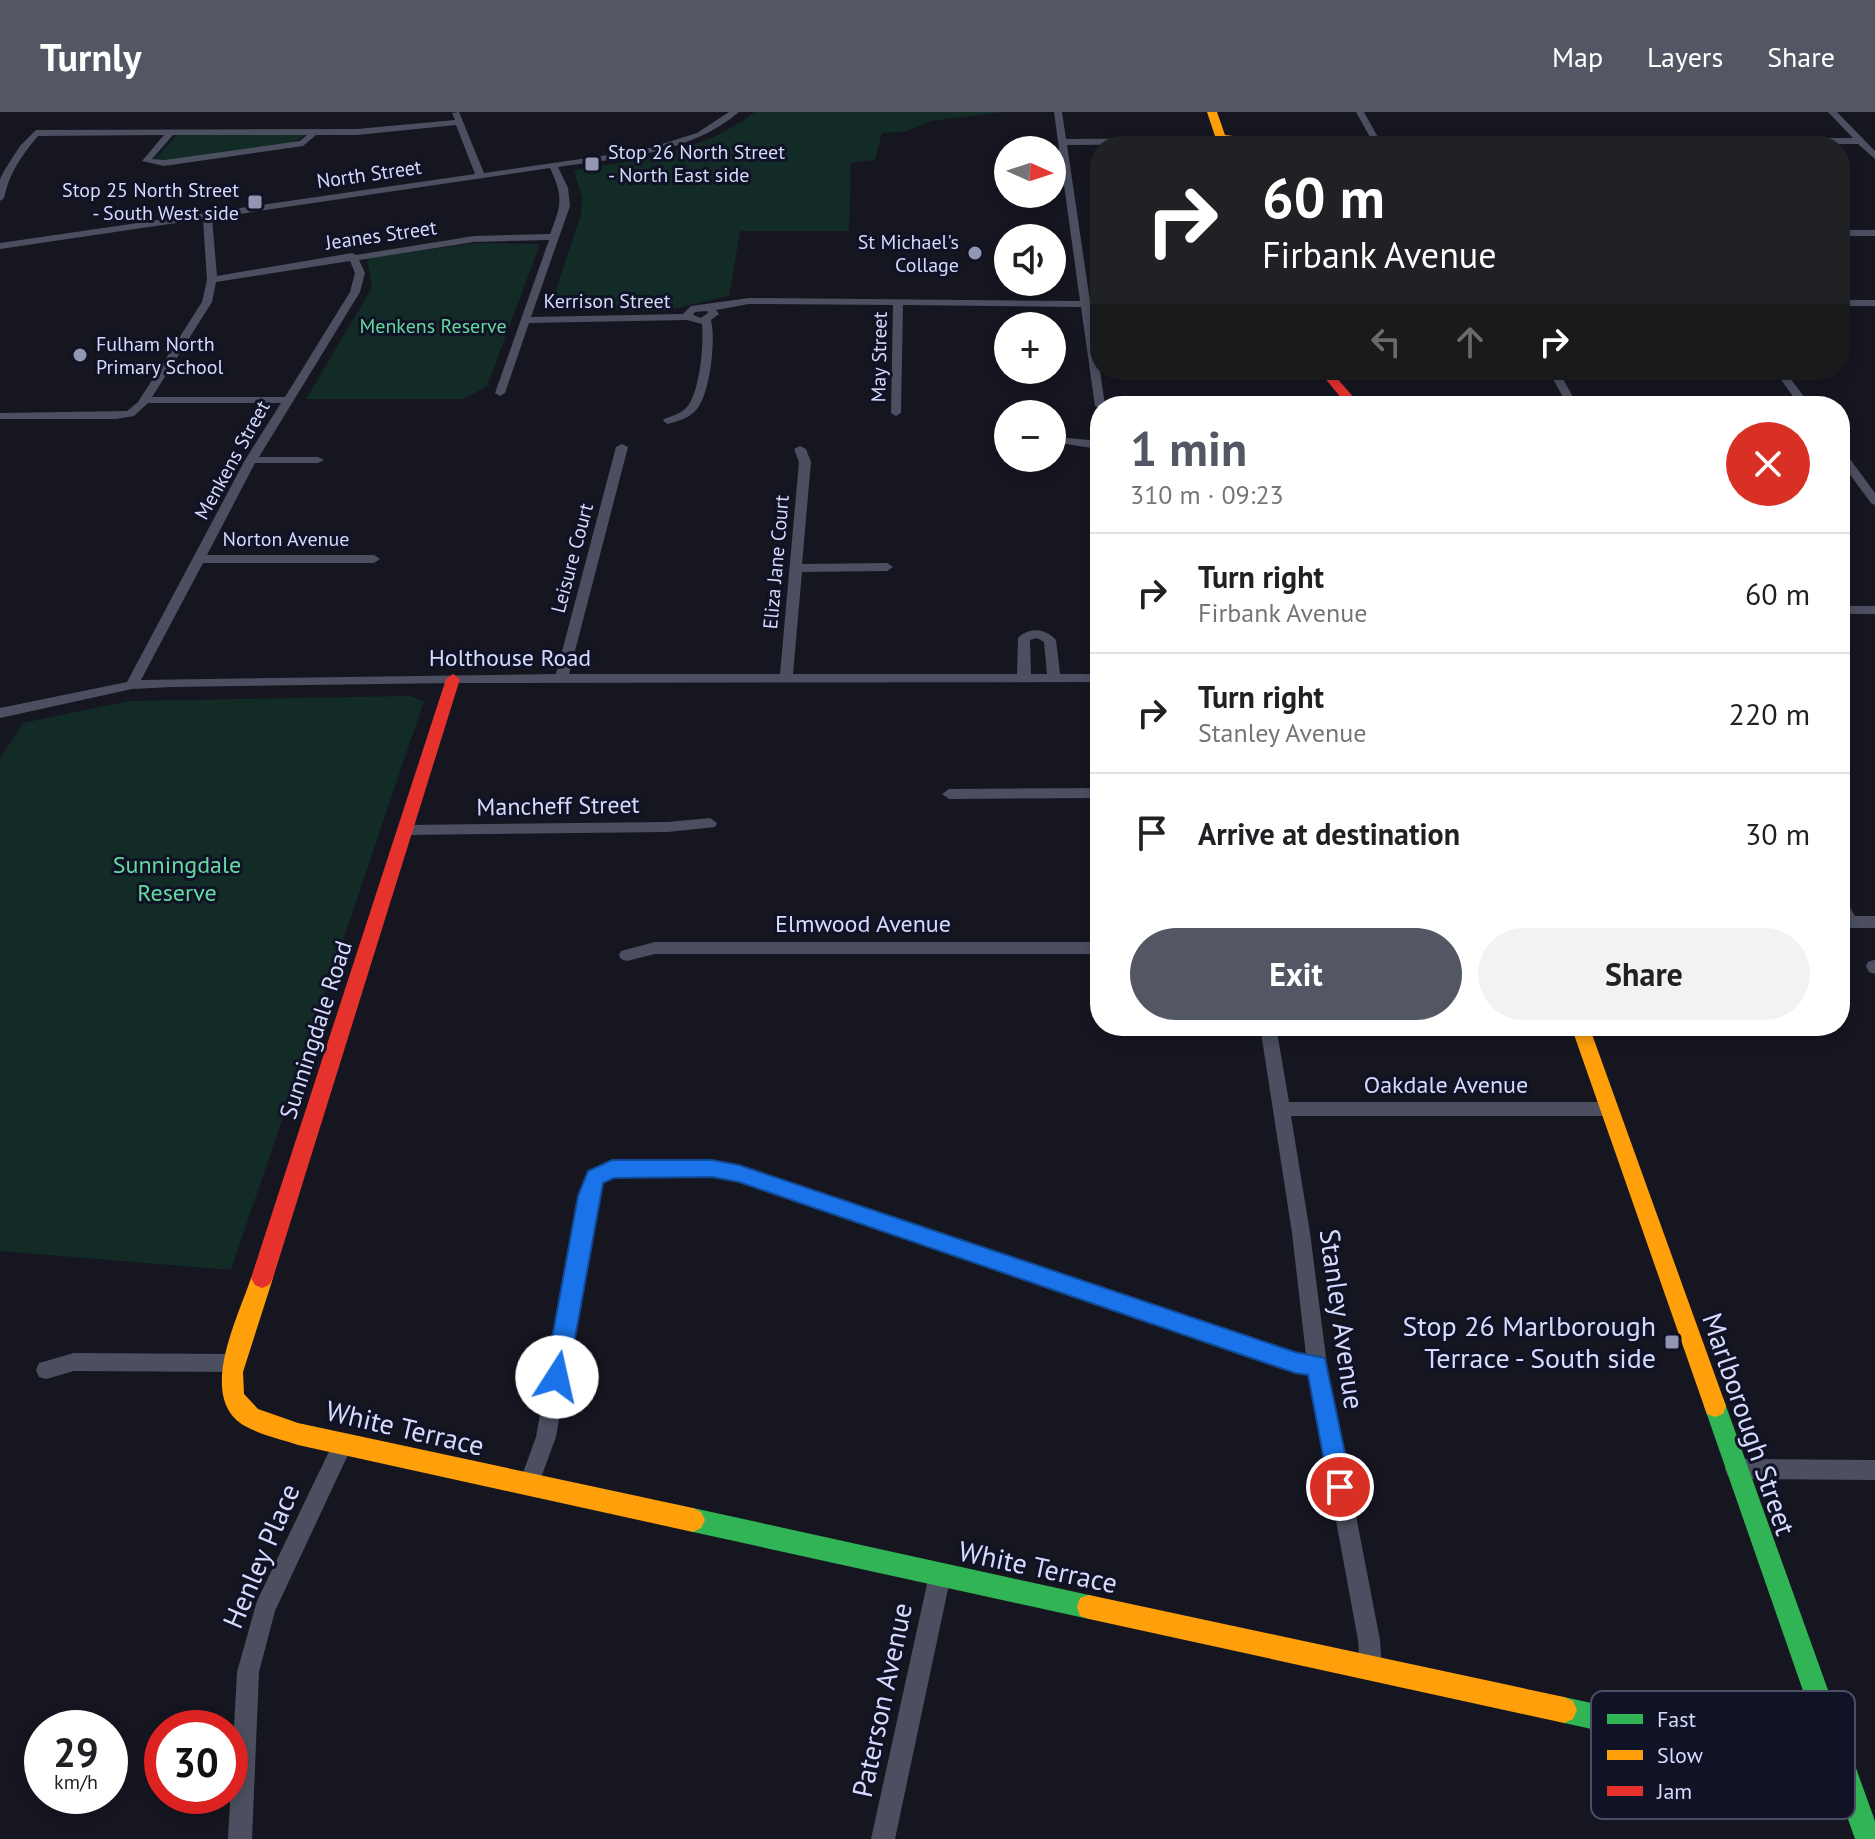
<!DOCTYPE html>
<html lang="en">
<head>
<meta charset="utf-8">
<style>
  :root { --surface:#fff; --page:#f2f2f2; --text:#202124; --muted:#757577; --line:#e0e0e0; --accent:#535663 }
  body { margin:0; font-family:"PT Sans",sans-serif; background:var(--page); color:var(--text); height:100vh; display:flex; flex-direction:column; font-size:30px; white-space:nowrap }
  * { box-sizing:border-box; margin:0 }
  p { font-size:26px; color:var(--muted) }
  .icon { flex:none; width:44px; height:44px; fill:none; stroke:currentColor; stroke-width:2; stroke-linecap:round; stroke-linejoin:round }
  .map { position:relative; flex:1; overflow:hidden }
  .sheet { position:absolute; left:1090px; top:284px; width:760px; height:640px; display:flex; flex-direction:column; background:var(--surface); border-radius:32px; box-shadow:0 4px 12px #0003 }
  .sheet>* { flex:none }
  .banner { position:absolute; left:1090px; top:24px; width:760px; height:244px; border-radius:32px; box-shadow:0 4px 12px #0003; background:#202124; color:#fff; overflow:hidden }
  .needle { width:52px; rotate:93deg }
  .controls { position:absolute; left:994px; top:24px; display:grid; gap:16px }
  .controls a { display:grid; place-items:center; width:72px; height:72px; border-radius:50%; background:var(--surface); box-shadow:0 4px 12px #0003; font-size:40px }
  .speed { position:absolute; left:24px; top:1598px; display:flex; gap:16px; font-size:40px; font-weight:700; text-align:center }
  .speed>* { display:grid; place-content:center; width:104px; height:104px; border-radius:50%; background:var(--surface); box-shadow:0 4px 12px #0003; line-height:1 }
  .speed small { font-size:20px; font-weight:400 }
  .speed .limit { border:12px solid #d22; background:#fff; color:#111 }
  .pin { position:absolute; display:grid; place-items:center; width:68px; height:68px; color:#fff; margin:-34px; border:4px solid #fff; border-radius:50%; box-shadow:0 2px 8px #0007 }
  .me { position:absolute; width:88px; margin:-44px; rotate:10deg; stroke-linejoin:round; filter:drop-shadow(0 0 6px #0008) }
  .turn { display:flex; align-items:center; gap:28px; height:168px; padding:0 40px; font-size:36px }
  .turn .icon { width:104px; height:104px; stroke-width:2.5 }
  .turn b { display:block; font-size:56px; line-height:68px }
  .lanes { display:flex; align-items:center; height:76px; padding:0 40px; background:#0003; justify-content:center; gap:40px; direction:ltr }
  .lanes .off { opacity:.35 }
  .round { display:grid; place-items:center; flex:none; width:84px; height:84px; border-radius:42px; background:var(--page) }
  .summary { display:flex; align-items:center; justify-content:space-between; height:136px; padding:0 40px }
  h1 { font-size:48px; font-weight:600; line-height:60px; color:var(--accent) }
  .primary-button { display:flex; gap:16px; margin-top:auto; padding:16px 40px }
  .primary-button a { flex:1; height:92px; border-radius:48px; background:var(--accent); color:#fff; font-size:32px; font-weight:600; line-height:92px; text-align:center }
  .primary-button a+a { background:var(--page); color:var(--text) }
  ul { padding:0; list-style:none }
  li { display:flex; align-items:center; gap:24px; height:120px; padding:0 40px; border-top:2px solid var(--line) }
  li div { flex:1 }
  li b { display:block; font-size:30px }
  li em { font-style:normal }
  header { display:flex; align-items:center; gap:48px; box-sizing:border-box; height:112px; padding:0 40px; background:var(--accent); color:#fff }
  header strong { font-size:38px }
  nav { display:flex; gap:44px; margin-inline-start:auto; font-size:28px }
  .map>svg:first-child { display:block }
  .green { fill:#132b26 }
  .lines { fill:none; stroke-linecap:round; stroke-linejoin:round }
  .street { fill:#4b4f60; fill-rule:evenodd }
  .fast { fill:#30b455; fill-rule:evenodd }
  .slow { fill:#ff9f0a; fill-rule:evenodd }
  .jam { fill:#e5322d; fill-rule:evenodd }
  .route { fill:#1a73e8; stroke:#114b97; stroke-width:2 }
  .poi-dot { fill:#9296b0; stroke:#101225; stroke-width:3 }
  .labels { text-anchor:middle; stroke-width:6; stroke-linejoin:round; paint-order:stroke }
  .far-poi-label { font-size:20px; fill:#d6dbfd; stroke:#101225; text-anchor:start }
  .far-street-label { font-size:20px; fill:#d6dbfd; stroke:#101225 }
  .far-park-label { font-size:20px; fill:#65d9a0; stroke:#101225 }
  .street-label { font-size:24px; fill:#d6dbfd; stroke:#101225 }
  .park-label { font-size:24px; fill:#65d9a0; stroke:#101225 }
  .near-street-label { font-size:28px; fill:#d6dbfd; stroke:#101225 }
  .near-poi-label { font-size:28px; fill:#d6dbfd; stroke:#101225; text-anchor:end }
  .key { fill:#101225; stroke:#4b4e66; stroke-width:2 }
  .key-label { font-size:22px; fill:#d6dbfd }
</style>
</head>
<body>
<header>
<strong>Turnly</strong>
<nav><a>Map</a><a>Layers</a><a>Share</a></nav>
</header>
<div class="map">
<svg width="1875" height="1727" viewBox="0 0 1875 1727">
  <rect width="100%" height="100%" fill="#151620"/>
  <g class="green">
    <path d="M755,0H1003L931,9L904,20L882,21L875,48L851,51L849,119H740L729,184L664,199L550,197L581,102L582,86L574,58C638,49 703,40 755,0Z"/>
    <polygon points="177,23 306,23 292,31 164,48 155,47"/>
    <polygon points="477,131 540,132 487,274 464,287 306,287 372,176 367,146"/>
    <polygon points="410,584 424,589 231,1158 0,1139 0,646 23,611 129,589"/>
  </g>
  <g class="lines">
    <g class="street">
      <path d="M459,0L484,61L643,38L697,21L729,0H739C690,42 620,46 558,55L568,76L570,94L531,205L683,202L691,194L749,186L1080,189L1054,0H1062L1066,27L1208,26L1212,29L1208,32L1067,33L1090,189H1100V195H1091L1105,294H1100V297L1095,294L1081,195L903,193L901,301L896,304L891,301L893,193L749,192L716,198L719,202L711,208C716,228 710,281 697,297C690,306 678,309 668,312L663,309L664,307C672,304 682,301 687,295C700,280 704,231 702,212L687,208L529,211L505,281L500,284L495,281L549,128L474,130L359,148L365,161L360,180L259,345H318L324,348L318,351H255L207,443H374L380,447L374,451H203L141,568L556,562L616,335L622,332L628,335L569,562H780L799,350L794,337L800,334L806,337L811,350L802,452L887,451L893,455L887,459L802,460L793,562H1017L1018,526C1029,515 1045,516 1056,528L1060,562H1100V570L453,571L172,575L132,577L0,606V596L127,570L245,348L281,291H148L134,304L116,307H0V301L127,299L138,290L202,190L207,168L203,107L0,137V131L475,62L456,13L357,23H316L303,34L164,54L142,49L164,23L38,24C22,43 9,61 4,86L0,89V67L4,59L20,34L36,18L357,17L455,8L452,1ZM173,23H307L300,29L164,48L152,47ZM550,56C564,85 561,94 550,122L474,124L356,143L352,141L217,164L212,106ZM350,149L355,161L350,180L285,285H152L212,190L216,170ZM707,199L708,201L701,206L693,203L695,200ZM1037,526L1044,530L1047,562H1031L1030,528Z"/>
      <polygon points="1356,0 1364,0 1379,27 1853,26 1828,0 1837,0 1875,39 1875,47 1858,32 1233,33 1229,30 1233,27 1371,27"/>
      <rect x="1840" y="118" width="35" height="6"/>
      <rect x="1840" y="188" width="35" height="6"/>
      <polygon points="1548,258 1558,258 1578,294 1568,294"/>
      <polygon points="1774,258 1784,258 1811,294 1800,294"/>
      <polygon points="1057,325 1100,329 1100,372 1094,369 1092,336 1053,330 1052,327"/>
      <polygon points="1840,338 1844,339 1875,381 1875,393 1871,391 1840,349"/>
      <rect x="1840" y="494" width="35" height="8"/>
      <polygon points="1100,676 1100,686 949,687 942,682 949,677"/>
      <polygon points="710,706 717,711 715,715 668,720 406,723 399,718 406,713 668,710"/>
      <polygon points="1840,785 1845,787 1855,804 1875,804 1875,816 1840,816"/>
      <polygon points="655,830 1100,830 1100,842 655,842 627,849 621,847 619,843 621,839"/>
      <polygon points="1874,848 1875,848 1875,862 1869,860 1866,854 1868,850"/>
      <polygon points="1260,914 1276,914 1289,990 1609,990 1615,992 1618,997 1615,1002 1609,1004 1291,1004 1310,1121 1327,1253 1380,1528 1382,1556 1379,1564 1371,1567 1363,1564 1360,1556 1358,1528 1309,1262 1295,1260 739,1069 712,1065 614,1065 602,1071 597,1084 556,1325 536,1379 529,1382 522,1379 519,1372 536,1325 579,1084 589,1060 612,1049 712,1049 739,1053 1295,1242 1306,1243 1292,1121"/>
      <polygon points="74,1241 235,1242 242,1244 245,1251 242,1258 235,1260 74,1259 46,1267 39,1265 36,1258 39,1251"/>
      <polygon points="343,1322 350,1325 353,1332 275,1499 259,1560 252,1727 228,1727 237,1560 257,1489 336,1325"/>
      <polygon points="1735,1347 1875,1348 1875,1368 1735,1367 1728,1364 1725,1357 1728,1350"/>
      <polygon points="940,1452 948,1455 951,1463 895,1727 871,1727 929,1463 932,1455"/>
    </g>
    <g class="fast">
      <polygon points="1715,1283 1723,1286 1726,1294 1875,1709 1875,1727 1855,1727 1835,1670 1564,1611 1555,1607 1551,1598 1555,1589 1564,1585 1825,1642 1704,1294 1707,1286"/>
      <polygon points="693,1396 1089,1483 1098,1486 1101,1495 1098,1504 1089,1507 693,1420 685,1416 681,1408 685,1400"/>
    </g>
    <g class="slow">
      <polygon points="1207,0 1217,0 1225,23 1233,24 1236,33 1223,34 1227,29 1214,30 1222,34 1206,33 1206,25 1215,24"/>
      <polygon points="1571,914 1589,914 1726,1294 1723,1302 1715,1305 1707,1302 1704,1294"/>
      <path d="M262,1156L269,1159L273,1166L243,1260L244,1282L258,1297L298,1311L693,1396L701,1400L705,1408L701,1416L693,1420L298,1333C281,1327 261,1323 245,1314C196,1286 238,1206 251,1166L255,1159Z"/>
      <polygon points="1089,1483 1564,1585 1573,1589 1577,1598 1573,1607 1564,1611 1089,1507 1080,1504 1077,1495 1080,1486"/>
    </g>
    <g class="jam">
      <polygon points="1318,258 1330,258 1361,294 1348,294"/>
      <polygon points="453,562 460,567 273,1166 269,1173 262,1176 255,1173 251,1166 446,567"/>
    </g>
  </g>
  <polygon class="route" points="612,1048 712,1048 739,1053 1295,1240 1325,1246 1352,1375 1349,1383 1340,1387 1332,1383 1329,1375 1308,1263 1295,1261 739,1070 712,1065 614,1066 603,1071 568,1265 564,1272 557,1275 549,1272 545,1265 578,1084 588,1059"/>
  <g class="poi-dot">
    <rect x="584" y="44" width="16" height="16" rx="4"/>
    <rect x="247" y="82" width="16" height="16" rx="4"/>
    <circle cx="975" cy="141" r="8"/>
    <circle cx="80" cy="243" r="8"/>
    <rect x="1664" y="1222" width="16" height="16" rx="4"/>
  </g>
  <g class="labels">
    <g class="far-poi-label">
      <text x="608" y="47">Stop 26 North Street<tspan x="608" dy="23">- North East side</tspan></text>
      <text x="239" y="85" text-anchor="end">Stop 25 North Street<tspan x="239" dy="23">- South West side</tspan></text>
      <text x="959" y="137" text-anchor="end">St Michael's<tspan x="959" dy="23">Collage</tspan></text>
      <text x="96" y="239">Fulham North<tspan x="96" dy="23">Primary School</tspan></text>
    </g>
    <g class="far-street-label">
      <text transform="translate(369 62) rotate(-8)" y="7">North Street</text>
      <text transform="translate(381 123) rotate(-8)" y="7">Jeanes Street</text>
      <text x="607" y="196">Kerrison Street</text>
      <text transform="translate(879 245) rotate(-89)" y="7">May Street</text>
      <text transform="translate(232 348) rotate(-61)" y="7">Menkens Street</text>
      <text x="286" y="434">Norton Avenue</text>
      <text transform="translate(572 446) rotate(-75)" y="7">Leisure Court</text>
      <text transform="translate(776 450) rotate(-85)" y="7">Eliza Jane Court</text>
    </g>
    <g class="far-park-label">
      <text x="433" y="221">Menkens Reserve</text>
    </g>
    <g class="street-label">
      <text x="510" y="554">Holthouse Road</text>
      <text transform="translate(558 694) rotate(-1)" y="8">Mancheff Street</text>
      <text x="863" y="820">Elmwood Avenue</text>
      <text transform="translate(316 918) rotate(-72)" y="8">Sunningdale Road</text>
      <text x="1446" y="981">Oakdale Avenue</text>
    </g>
    <g class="park-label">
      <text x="177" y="761">Sunningdale<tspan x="177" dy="28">Reserve</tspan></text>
    </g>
    <g class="near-street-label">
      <text transform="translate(1342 1207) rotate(82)" y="10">Stanley Avenue</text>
      <text transform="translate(1749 1312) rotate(71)" y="10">Marlborough Street</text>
      <text transform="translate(405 1316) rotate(13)" y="10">White Terrace</text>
      <text transform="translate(261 1444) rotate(-67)" y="10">Henley Place</text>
      <text transform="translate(1038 1455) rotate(12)" y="10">White Terrace</text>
      <text transform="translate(882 1588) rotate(-78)" y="10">Paterson Avenue</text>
    </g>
    <g class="near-poi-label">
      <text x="1656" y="1224">Stop 26 Marlborough<tspan x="1656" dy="32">Terrace - South side</tspan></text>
    </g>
  </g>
  <rect x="1591" y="1579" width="264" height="128" rx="12" class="key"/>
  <rect x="1607" y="1602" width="36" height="10" fill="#30b455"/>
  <rect x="1607" y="1638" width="36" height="10" fill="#ff9f0a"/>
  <rect x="1607" y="1674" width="36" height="10" fill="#e5322d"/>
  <g class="key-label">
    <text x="1657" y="1615">Fast</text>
    <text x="1657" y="1651">Slow</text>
    <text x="1657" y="1687">Jam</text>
  </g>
</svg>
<div class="controls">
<a><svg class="needle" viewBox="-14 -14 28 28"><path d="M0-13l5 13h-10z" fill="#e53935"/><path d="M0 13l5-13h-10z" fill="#757577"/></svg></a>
<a><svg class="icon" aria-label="sound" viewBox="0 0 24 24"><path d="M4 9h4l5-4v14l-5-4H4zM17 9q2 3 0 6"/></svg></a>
<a>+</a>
<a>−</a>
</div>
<div class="speed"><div>29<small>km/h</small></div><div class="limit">30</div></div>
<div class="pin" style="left:1340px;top:1375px;background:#d93025"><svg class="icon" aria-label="arrive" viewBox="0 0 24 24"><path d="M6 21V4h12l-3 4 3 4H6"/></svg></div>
<svg class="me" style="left:557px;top:1265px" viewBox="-20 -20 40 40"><circle r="19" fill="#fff"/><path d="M0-13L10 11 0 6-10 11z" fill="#1a73e8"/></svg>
<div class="banner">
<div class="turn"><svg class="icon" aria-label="right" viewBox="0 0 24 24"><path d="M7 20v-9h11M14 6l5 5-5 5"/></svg><div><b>60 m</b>Firbank Avenue</div></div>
<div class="lanes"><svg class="icon off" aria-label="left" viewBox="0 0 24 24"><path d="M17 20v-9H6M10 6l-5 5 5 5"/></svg><svg class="icon off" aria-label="ahead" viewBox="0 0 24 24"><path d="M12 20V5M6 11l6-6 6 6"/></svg><svg class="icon" aria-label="right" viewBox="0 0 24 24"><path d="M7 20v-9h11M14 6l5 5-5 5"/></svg></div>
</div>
<section class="sheet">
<div class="summary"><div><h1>1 min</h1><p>310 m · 09:23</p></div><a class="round" style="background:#d93025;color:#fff"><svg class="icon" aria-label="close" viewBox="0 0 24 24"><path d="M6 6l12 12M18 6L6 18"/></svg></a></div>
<ul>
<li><svg class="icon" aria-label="right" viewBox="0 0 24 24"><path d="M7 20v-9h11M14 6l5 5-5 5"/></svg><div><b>Turn right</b><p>Firbank Avenue</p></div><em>60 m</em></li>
<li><svg class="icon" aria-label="right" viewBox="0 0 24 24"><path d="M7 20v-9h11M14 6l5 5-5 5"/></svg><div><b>Turn right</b><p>Stanley Avenue</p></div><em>220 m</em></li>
<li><svg class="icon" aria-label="arrive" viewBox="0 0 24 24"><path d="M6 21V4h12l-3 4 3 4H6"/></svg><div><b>Arrive at destination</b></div><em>30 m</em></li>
</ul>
<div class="primary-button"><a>Exit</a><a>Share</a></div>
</section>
</div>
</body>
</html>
